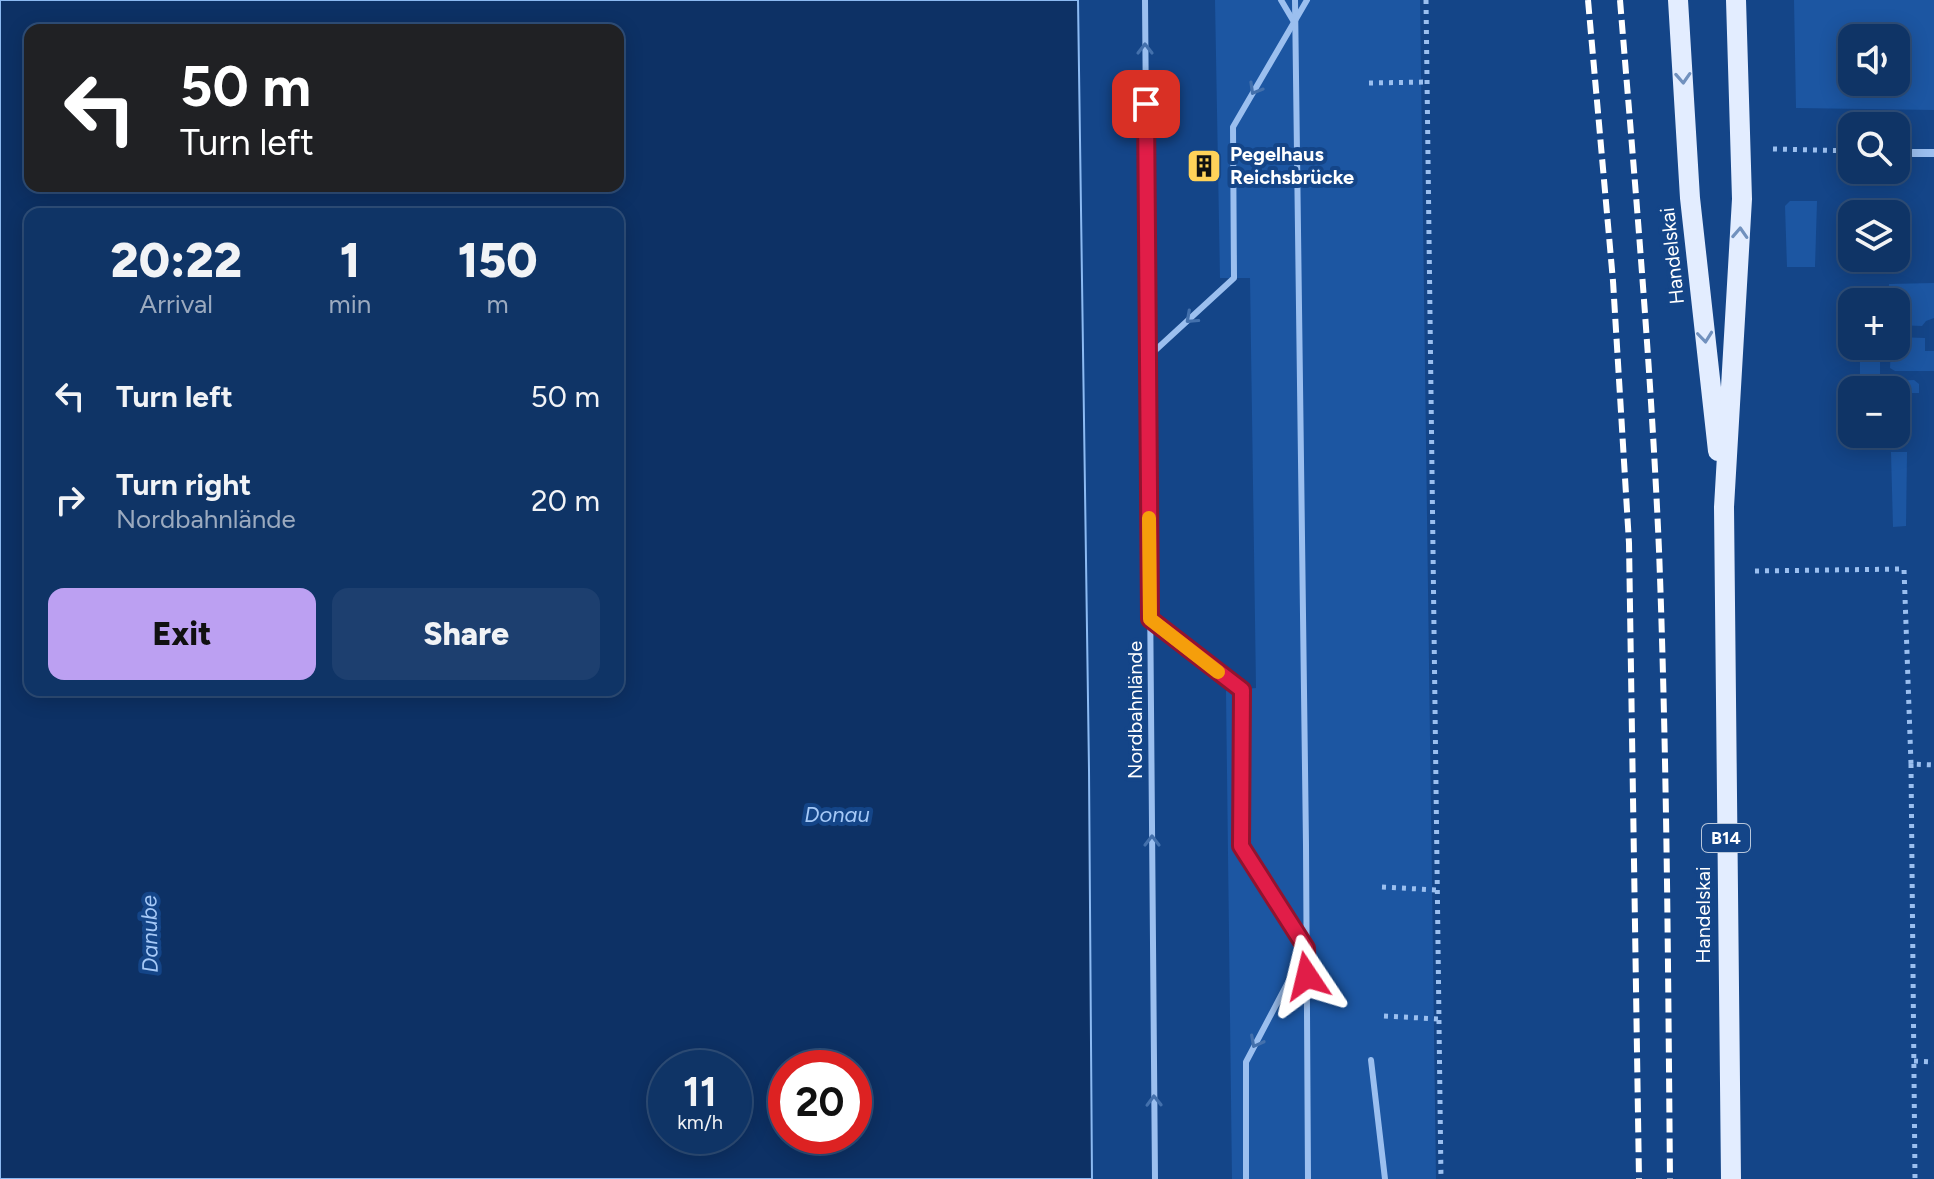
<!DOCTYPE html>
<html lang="en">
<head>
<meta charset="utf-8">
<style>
  :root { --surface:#0f3466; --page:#1d3f6f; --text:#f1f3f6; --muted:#9baabf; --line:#2f4f7a; --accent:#bca0f2 }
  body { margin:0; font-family:Figtree,sans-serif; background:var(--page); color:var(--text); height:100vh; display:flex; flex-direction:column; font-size:30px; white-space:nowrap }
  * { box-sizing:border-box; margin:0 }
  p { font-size:26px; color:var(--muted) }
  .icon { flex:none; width:44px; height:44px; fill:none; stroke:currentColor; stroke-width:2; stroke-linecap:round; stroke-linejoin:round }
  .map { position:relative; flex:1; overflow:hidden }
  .side { position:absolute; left:24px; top:208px; width:600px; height:488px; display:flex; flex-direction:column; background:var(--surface); border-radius:16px; box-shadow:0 4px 20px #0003,0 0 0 2px var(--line) }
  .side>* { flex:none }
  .hud { position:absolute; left:24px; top:24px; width:600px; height:168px; border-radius:16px; box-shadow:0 4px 20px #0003,0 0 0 2px var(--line); background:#202124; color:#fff; overflow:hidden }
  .controls { position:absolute; left:1838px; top:24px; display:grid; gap:16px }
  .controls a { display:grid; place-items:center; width:72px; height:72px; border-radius:16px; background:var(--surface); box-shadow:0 4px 20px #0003,0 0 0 2px var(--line); font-size:40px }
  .speed { position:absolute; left:648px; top:1050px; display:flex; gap:16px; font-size:40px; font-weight:700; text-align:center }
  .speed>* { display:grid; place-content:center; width:104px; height:104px; border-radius:50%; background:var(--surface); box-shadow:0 4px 20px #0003,0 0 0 2px var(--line); line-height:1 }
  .speed small { font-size:20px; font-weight:400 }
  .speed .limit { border:12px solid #d22; background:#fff; color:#111 }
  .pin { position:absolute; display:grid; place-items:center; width:68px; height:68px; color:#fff; margin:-34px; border-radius:16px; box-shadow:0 4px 12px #0006 }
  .me { position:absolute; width:88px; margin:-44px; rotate:350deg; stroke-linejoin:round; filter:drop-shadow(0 0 6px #0008) }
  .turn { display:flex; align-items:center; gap:28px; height:168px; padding:0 24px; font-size:36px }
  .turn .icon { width:104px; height:104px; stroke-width:2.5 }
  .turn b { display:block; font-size:56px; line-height:68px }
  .eta { display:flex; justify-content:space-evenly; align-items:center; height:136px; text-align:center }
  .eta b { font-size:48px; font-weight:800; line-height:56px }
  .action { display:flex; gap:16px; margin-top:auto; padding:16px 24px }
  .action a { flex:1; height:92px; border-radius:16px; background:var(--accent); color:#111; font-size:32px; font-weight:800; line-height:92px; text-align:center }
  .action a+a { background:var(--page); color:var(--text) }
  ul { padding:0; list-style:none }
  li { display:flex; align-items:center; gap:24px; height:104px; padding:0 24px }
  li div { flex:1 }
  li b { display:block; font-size:30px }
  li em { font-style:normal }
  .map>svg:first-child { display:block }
  .green { fill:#1c56a2; fill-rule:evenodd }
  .water { fill:#0d3165; stroke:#8cbaf2; stroke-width:2; fill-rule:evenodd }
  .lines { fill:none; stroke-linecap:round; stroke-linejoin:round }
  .path { stroke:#9bbfef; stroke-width:5; stroke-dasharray:4 6; stroke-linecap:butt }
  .service { stroke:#9bbfef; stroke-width:6 }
  .minor { stroke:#9bbfef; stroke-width:8 }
  .primary { stroke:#e3edff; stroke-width:20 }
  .rail { stroke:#fff; stroke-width:6; stroke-dasharray:14 6; stroke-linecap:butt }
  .oneway { stroke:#4370ac }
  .oneway2 { stroke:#7191be }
  .route-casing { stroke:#92132f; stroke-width:20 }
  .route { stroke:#e11d48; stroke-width:14 }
  .slow { stroke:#f59e0b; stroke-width:14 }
  .labels { text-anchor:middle; stroke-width:8; stroke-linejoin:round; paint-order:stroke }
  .shield { fill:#144588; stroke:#b8c7db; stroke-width:2 }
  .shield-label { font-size:18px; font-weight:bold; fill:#fff }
  .poi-label { font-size:20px; font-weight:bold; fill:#fff; stroke:#144588; text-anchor:start }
  .street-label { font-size:20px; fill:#fff; stroke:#144588 }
  .water-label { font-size:22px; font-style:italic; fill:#a6c9f7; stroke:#144588 }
</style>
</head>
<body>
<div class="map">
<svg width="1934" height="1179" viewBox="0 0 1934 1179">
  <rect width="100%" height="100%" fill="#144588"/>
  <g class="green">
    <polygon points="1215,0 1420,0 1436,1179 1232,1179 1226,691 1256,688 1250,278 1220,278"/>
    <path d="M1794,0H1934V110L1796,108ZM1896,38V82H1852V38Z"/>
    <polygon points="1790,201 1817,201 1815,267 1787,267 1785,206"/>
    <polygon points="1934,283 1934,318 1926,321 1922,326 1896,325 1896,302 1889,302 1889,284"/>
    <polygon points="1896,337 1925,338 1925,351 1934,351 1934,371 1895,371 1890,368 1891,346 1896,346"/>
    <rect x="1860" y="348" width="20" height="42"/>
    <polygon points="1914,380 1919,384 1919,393 1907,393 1908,444 1893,443 1893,434 1896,434 1896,390 1892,390 1892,385 1895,381"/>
    <polygon points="1891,452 1907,452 1906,526 1893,527"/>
  </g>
  <path class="water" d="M0,0H1078L1089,770L1092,1179H0ZM30,30H618V186H30ZM30,214H618V690H30ZM734,1068V1136H666V1068ZM854,1068V1136H786V1068Z"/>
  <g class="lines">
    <g class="path">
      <polyline points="1426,0 1441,1179"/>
      <polyline points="1369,83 1428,82"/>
      <polyline points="1773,149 1852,151"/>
      <polyline points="1755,571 1904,569 1911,764 1934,765"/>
      <polyline points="1911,764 1915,1179"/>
      <polyline points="1382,887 1437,890"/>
      <polyline points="1384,1016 1439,1019"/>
      <polyline points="1914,1061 1934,1062"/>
    </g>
    <g class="service">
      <polyline points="1145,0 1155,1179"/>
      <polyline points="1281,0 1294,22"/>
      <polyline points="1295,0 1306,845 1308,1179"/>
      <polyline points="1148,357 1234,278 1233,127 1307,0"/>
      <polyline points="1150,619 1242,690 1241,846 1306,948 1246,1062 1246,1179"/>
      <polyline points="1371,1060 1385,1179"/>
    </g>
    <polyline class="minor" points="1913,153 1934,153"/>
    <g class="primary">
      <polyline points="1678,0 1690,198 1718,451"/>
      <polyline points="1731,1179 1724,507 1742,199 1736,0"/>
    </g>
    <g class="rail">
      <polyline points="1588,0 1613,281 1629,543 1639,1179"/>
      <path d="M1620,0C1635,183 1651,366 1659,550C1667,759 1668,969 1670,1179"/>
    </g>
  </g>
  <defs><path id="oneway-chevron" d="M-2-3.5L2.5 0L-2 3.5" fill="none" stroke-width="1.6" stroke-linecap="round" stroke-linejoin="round" transform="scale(2)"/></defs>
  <g class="oneway">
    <use href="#oneway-chevron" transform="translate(1145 49) rotate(-90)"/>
    <use href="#oneway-chevron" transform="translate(1255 89) rotate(120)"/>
    <use href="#oneway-chevron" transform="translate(1191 318) rotate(138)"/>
    <use href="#oneway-chevron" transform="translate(1152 841) rotate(-90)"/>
    <use href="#oneway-chevron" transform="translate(1256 1042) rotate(118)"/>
    <use href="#oneway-chevron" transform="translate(1154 1101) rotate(-91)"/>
  </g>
  <g class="oneway2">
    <use href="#oneway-chevron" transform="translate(1683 78) rotate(87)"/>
    <use href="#oneway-chevron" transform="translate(1740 233) rotate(-87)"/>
    <use href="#oneway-chevron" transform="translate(1705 337) rotate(84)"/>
  </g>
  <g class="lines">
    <g class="route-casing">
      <polyline id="route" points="1146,104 1150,619 1242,690 1241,846 1306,948 1307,976"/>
    </g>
    <use href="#route" class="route"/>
    <polyline class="slow" points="1149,518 1150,619 1218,672"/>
  </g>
  <defs>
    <g id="building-square" transform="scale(1.8)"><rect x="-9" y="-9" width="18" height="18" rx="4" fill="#ffd259" stroke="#144588"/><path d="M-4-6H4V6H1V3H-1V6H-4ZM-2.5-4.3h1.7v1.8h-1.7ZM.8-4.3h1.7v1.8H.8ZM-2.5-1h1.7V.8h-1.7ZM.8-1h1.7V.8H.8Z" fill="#111"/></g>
  </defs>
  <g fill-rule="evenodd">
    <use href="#building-square" x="1204" y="166"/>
  </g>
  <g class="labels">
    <rect class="shield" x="1702" y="824" width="48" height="28" rx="6"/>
    <g class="shield-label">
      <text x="1726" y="844">B14</text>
    </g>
    <g class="poi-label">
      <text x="1230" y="161">Pegelhaus<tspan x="1230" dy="23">Reichsbrücke</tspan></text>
    </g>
    <g class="street-label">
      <text transform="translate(1672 256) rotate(-96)" y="7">Handelskai</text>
      <text transform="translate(1135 710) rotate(-90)" y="7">Nordbahnlände</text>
      <text transform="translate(1703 915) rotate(-90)" y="7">Handelskai</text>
    </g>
    <g class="water-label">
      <text x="837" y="822">Donau</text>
      <text transform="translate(149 934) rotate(-91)" y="8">Danube</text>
    </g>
  </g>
</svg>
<div class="controls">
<a><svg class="icon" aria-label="sound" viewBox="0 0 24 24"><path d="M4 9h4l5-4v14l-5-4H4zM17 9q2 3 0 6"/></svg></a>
<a><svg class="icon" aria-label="search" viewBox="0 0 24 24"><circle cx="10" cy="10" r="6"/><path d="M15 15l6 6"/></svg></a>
<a><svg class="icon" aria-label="layers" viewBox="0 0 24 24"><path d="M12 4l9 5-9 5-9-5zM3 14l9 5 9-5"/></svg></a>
<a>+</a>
<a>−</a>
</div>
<div class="speed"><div>11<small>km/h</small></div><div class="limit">20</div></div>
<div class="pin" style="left:1146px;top:104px;background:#d93025"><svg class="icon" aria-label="arrive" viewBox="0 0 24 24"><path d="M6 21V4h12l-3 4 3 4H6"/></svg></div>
<svg class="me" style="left:1307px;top:976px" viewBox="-20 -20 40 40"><path d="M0-17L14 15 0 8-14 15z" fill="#e11d48" stroke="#fff" stroke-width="4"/></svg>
<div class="hud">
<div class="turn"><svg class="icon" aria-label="left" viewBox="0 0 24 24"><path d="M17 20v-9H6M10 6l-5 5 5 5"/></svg><div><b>50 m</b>Turn left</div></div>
</div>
<section class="side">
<div class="eta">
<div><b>20:22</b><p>Arrival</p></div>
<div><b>1</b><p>min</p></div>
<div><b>150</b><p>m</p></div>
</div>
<ul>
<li><svg class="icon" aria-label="left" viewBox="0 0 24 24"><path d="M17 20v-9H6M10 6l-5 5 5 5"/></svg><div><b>Turn left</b></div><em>50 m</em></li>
<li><svg class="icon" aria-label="right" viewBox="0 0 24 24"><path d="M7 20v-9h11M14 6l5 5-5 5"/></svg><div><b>Turn right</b><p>Nordbahnlände</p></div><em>20 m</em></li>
</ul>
<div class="action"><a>Exit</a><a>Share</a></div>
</section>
</div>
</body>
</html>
